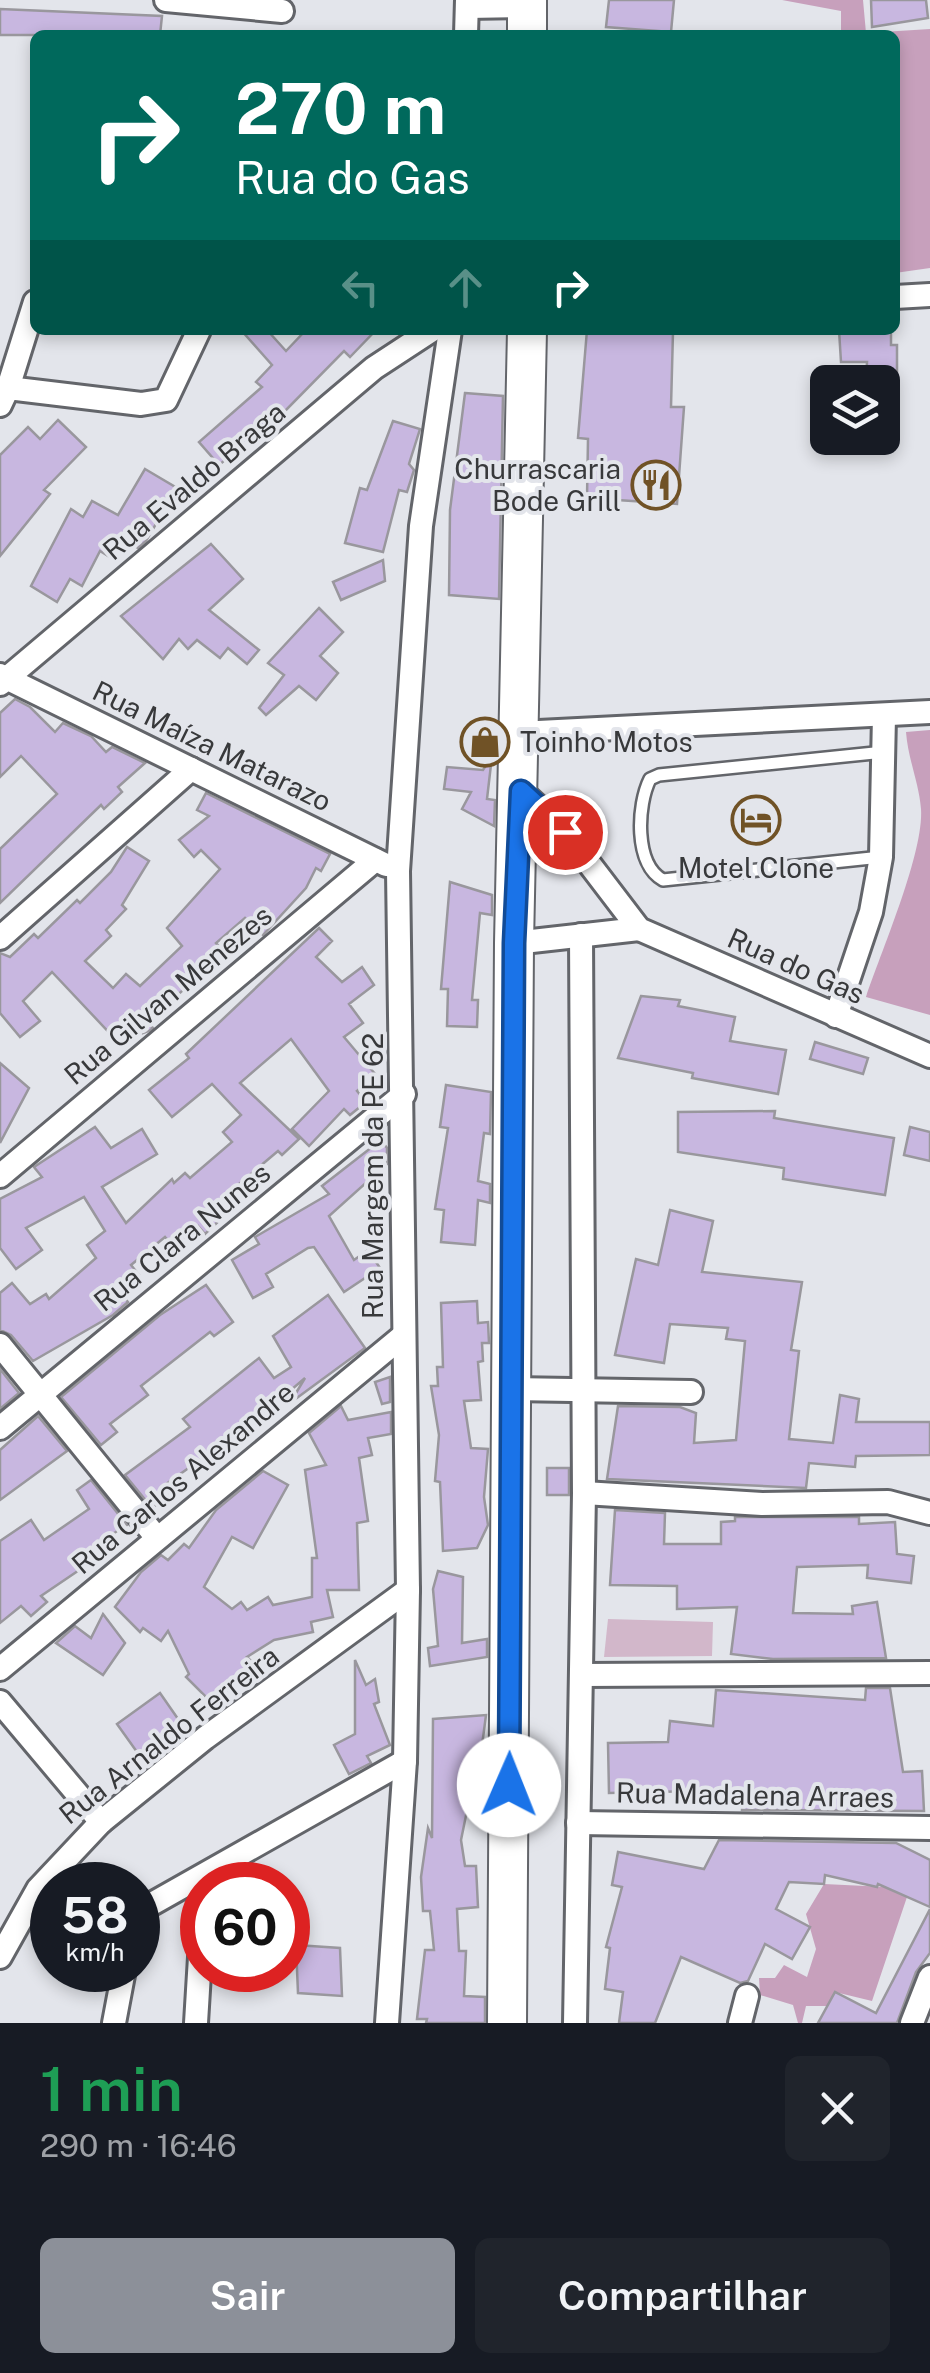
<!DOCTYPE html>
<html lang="pt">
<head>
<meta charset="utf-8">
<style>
  :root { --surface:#171b24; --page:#20242c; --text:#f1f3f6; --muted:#9ea1a6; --accent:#8c9099 }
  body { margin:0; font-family:"Public Sans",sans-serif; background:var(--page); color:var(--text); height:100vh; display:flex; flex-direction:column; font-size:38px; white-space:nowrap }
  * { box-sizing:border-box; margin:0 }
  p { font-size:32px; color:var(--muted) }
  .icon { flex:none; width:55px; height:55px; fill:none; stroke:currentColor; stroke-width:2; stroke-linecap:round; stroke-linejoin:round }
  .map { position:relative; height:2023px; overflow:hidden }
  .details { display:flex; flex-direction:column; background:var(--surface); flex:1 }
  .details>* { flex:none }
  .banner { position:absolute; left:30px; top:30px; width:870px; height:305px; border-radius:15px; box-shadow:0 5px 15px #0003; background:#00695c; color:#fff; overflow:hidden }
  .tools { position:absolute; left:810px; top:365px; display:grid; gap:20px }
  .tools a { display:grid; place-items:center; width:90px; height:90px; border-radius:15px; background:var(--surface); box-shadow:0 5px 15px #0003; font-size:50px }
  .speed { position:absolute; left:30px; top:1862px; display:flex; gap:20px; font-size:50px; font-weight:700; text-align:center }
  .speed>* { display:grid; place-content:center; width:130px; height:130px; border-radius:50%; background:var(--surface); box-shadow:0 5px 15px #0003; line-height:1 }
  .speed small { font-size:25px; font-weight:400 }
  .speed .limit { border:15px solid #d22; background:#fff; color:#111 }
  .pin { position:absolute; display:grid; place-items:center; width:85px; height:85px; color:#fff; margin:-42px; border:5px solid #fff; border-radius:50%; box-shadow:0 2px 10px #0007 }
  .me { position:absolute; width:110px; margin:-55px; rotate:1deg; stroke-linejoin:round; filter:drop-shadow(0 0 8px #0008) }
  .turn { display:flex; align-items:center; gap:35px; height:210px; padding:0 40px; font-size:45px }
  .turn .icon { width:130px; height:130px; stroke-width:2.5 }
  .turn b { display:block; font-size:70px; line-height:85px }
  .lanes { display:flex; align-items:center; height:95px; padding:0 40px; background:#0003; justify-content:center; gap:50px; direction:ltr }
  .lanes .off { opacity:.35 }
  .round { display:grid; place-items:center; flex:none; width:105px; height:105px; border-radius:15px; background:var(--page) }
  .head { display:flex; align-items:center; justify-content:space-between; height:170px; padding:0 40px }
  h1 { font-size:60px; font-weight:600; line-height:75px; color:#1e9e55 }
  .button { display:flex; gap:20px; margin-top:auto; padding:20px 40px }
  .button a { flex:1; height:115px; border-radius:15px; background:var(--accent); color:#fff; font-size:40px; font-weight:600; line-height:115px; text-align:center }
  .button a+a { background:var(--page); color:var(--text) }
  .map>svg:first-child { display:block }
  .green { fill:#d2b7ca }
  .forest { fill:#c7a0bc }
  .building { fill:#c8b7e0; stroke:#99979d; stroke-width:2.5 }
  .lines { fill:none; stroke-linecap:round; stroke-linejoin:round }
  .service-casing { stroke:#63656a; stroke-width:16 }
  .minor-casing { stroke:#63656a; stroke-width:28 }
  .primary-casing { stroke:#63656a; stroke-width:42 }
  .service { stroke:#fff; stroke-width:11 }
  .minor { stroke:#fff; stroke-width:22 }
  .primary { stroke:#fff; stroke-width:38 }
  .route-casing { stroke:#114b97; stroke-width:25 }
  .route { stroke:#1a73e8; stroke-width:18 }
  .labels { text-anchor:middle; stroke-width:8; stroke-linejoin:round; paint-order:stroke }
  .poi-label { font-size:28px; fill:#38393b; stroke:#e3e5eb; text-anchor:end }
  .street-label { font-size:28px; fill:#38393b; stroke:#e3e5eb }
</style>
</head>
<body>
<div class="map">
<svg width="930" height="2023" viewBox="0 0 930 2023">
  <rect width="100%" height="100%" fill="#e3e5eb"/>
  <polygon class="green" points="608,1619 713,1622 712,1656 604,1657"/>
  <g class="forest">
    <polygon points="782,0 863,0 866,33 930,29 930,268 895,273 895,35 841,35 841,11"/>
    <path d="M930,730V1015L866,997C881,952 924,853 921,809C919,783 908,759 906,732Z"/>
    <polygon points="824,1884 886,1887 907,1897 872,2001 835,1992 827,2006 806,2006 802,2023 798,2023 793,2005 760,1995 759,1978 775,1978 784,1965 807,1977 816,1949 806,1914"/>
  </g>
  <g class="building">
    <polygon points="609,0 674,0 671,32 606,27"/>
    <polygon points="871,0 926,0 928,18 872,27"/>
    <polygon points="0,9 162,16 160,35 0,35"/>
    <polygon points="241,330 267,330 286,351 306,330 376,330 350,357 344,351 286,410 219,465 199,442 262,387 256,382 272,365"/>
    <polygon points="587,330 673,332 671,407 684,407 677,504 587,498 588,439 578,438"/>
    <polygon points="839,330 891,330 891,345 897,345 897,382 866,382 867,362 841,362"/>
    <polygon points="465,393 503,396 499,599 449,595 450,510"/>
    <polygon points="58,420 86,447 44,490 50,494 0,556 0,455 28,427 40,439"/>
    <polygon points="393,421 420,429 409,464 414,470 407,492 399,490 383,552 345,543 360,488 367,490"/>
    <polygon points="145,469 177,488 146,541 138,548 124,540 113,559 100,551 82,586 70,579 57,602 31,586 71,509 83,517 92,501 118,515"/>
    <polygon points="211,544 243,579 209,610 259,650 247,664 228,648 220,658 197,640 188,649 179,639 163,659 121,616"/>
    <polygon points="383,560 385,581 341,600 333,582"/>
    <polygon points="319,608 343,632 320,656 338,673 316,700 299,686 266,715 259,708 284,675 268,663"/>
    <polygon points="15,699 30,707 55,732 63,723 91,736 106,752 112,747 145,763 118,787 122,792 104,809 101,805 0,903 0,849 57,794 21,756 0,777 0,713"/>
    <polygon points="492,756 487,799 495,800 494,826 462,809 471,792 444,789 447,767 483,770"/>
    <polygon points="206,793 330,854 321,871 316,868 306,888 263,935 245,918 216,943 225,953 147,1022 153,1028 149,1031 118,1042 52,972 23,1001 40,1021 20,1037 0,1013 0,953 10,957 34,934 38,938 77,900 80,903 111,872 127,847 149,861 122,905 126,909 106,930 111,936 85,961 113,988 126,974 140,986 182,946 167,928 220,869 201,850 194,857 179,840 209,816 197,810"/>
    <polygon points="450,882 492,895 492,915 480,913 472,1000 478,1000 477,1027 447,1026 448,989 441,989"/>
    <polygon points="319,928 332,941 316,957 342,982 362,967 374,985 349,1004 363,1023 344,1037 376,1075 357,1091 366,1102 350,1115 344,1109 309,1146 292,1129 329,1091 291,1039 240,1083 299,1139 282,1155 278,1151 214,1205 220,1220 205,1234 198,1226 174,1247 165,1237 131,1265 139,1275 118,1290 128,1302 113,1315 33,1361 11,1335 0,1330 0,1293 12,1283 30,1304 46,1294 49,1299 96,1258 87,1245 105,1231 84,1197 26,1228 42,1250 16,1269 0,1248 0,1199 42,1177 34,1167 95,1127 111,1148 142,1129 157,1154 102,1187 126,1223 172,1179 174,1183 185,1173 190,1178 232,1142 223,1132 241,1115 212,1084 172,1117 149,1090 189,1058 186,1054"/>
    <polygon points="641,996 680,1000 678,1006 735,1017 730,1041 786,1050 778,1094 692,1078 693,1073 618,1058"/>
    <polygon points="815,1042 868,1058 863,1074 810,1059"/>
    <polygon points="0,1063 29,1088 0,1143"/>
    <polygon points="446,1085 491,1092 490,1134 484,1133 478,1181 490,1184 490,1203 478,1200 475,1245 441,1242 444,1210 435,1209 448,1128 440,1127"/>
    <polygon points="775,1111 774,1118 894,1138 885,1195 783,1179 784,1168 678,1152 678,1112"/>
    <polygon points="910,1127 930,1132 930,1161 904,1155"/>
    <polygon points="381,1140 387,1148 387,1164 329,1216 354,1260 368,1250 380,1268 344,1292 314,1247 308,1248 266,1274 273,1287 253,1298 232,1260 259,1244 255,1237 329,1194 322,1186"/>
    <polygon points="670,1210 713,1221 702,1272 802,1282 791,1350 799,1351 789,1439 833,1443 840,1395 859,1399 856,1422 930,1422 930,1455 856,1456 855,1467 809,1463 806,1488 607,1479 618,1406 680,1407 696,1413 694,1443 736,1440 745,1341 726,1339 728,1328 670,1324 664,1363 615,1355 636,1259 658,1265"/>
    <polygon points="206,1285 233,1322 214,1336 210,1332 141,1386 148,1395 110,1424 117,1432 101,1445 61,1397 160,1315"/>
    <polygon points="328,1295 365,1348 290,1403 305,1378 214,1456 211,1452 162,1487 169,1496 152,1508 125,1475 190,1427 183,1419 259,1358 274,1378 291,1367 273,1336"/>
    <polygon points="477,1301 478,1323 488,1322 489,1343 482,1343 483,1361 478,1362 481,1400 464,1401 471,1448 488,1449 484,1497 488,1525 477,1548 443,1551 440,1482 435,1481 439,1435 431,1386 438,1386 437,1367 443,1367 441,1303"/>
    <polygon points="0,1369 19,1393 0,1409"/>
    <polygon points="390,1377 390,1402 382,1404 375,1382"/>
    <polygon points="341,1406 348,1420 391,1412 391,1434 368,1438 372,1455 359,1458 368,1521 357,1523 359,1590 327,1590 333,1617 311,1622 313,1632 274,1640 247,1657 254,1664 214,1705 186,1677 189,1674 168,1631 161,1641 143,1628 140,1632 115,1607 141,1572 161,1555 168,1560 184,1544 189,1548 216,1510 263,1471 288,1485 253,1548 232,1537 204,1587 232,1609 241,1602 247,1610 268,1597 273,1605 312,1597 312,1558 317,1558 305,1470 326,1465 309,1433"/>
    <polygon points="38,1416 67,1451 0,1500 0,1450"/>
    <rect x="547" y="1468" width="22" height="27"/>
    <polygon points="91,1480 127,1525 103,1540 108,1547 91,1562 41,1596 47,1602 31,1616 21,1606 0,1623 0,1541 31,1520 44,1540 89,1509 77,1490"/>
    <polygon points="615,1510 665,1513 664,1544 721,1544 721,1522 735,1521 735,1517 859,1517 859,1524 895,1522 897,1554 914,1556 911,1583 867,1578 868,1565 797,1567 793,1613 853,1614 852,1606 877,1602 886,1658 773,1659 731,1654 737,1607 677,1609 677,1586 610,1585"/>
    <polygon points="438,1571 463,1577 462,1643 487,1639 487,1657 430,1666 428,1648 438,1646 433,1589"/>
    <polygon points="103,1614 125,1643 103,1675 56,1643 75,1626 91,1638"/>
    <polygon points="355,1660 366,1685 375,1679 379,1702 374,1704 390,1745 367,1756 371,1763 349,1774 334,1745 355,1734"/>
    <polygon points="866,1688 890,1688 903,1772 922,1771 924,1811 742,1810 744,1790 609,1793 608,1743 668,1742 670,1721 713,1726 716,1690 865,1700"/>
    <polygon points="160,1693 185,1729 142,1759 117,1724"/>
    <polygon points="486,1715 480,1761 484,1786 472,1786 461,1840 465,1866 476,1866 478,1907 457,1909 459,1951 466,1951 464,1996 485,1997 485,2023 426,2023 427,2019 417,2019 425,1950 434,1950 430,1911 423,1911 421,1877 428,1828 432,1838 433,1719"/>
    <polygon points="719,1840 896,1843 930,1860 930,1907 878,1884 877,1887 825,1875 824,1884 789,1882 776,1909 810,1927 792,1959 765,1944 748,1981 740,1983 681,1957 655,2023 619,2023 623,1992 605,1989 610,1948 606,1947 622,1887 612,1885 618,1852 704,1869"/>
    <polygon points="930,1909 930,1953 916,1972 897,2023 818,2023 835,1992 876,2013"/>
    <polygon points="296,1945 340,1948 342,1996 298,1993"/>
  </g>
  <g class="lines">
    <g class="service-casing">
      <path id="service" d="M881,857L663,880C634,864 637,805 650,779L659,775L884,752"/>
    </g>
    <g class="minor-casing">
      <g id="minor">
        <polyline points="166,0 282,11"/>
        <polyline points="467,7 527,6"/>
        <polyline points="466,35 467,0"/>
        <polyline points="895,297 930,295"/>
        <polyline points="8,388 35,302"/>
        <polyline points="0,405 8,388 141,404 166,400 199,330"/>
        <polyline points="0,675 386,865"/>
        <polyline points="0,684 374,368 432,330"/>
        <polyline points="519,733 930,712"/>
        <polyline points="521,791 565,832 639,929 930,1056"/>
        <polyline points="0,938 191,769"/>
        <polyline points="514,943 639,929"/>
        <polyline points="836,1016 871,912 881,857 884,716"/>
        <polyline points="0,1176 375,860"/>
        <polyline points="0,1345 157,1538"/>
        <polyline points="512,1389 691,1392"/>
        <polyline points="0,1428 404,1094"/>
        <polyline points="584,1493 762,1504 888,1502 930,1513"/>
        <polyline points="0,1669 404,1335"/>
        <polyline points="582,1675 930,1673"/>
        <polyline points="0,1702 101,1822"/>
        <polyline points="578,1823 930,1828"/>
        <polyline points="138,1919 150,1905 405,1761"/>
        <polyline points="0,1957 38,1889 101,1822 205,1738 408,1590"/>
        <polyline points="114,2023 124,1970"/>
        <polyline points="196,2023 202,1924"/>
        <polyline points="387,2023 405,1761 408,1590 398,871 421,526 450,330"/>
        <polyline points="575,2023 584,1493 581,935"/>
        <polyline points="740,2023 747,1996"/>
        <polyline points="912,2023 930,1977"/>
      </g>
    </g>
    <g class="primary-casing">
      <g id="primary">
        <polyline points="527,35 527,0"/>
        <polyline points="507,2023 514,943 527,330"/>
      </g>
    </g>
    <use href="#service" class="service"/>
    <use href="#minor" class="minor"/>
    <use href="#primary" class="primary"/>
  </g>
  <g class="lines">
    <g class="route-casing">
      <polyline id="route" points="509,1785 514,943 521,791 565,832"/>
    </g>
    <use href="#route" class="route"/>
  </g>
  <defs>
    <g id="restaurant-ring" transform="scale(2.5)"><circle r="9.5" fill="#e3e5eb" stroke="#705226" stroke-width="1.5"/><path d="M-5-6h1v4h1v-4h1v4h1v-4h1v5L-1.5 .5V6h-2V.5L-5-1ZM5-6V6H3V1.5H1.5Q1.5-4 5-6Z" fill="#705226"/></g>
    <g id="shop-ring" transform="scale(2.5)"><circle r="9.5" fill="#e3e5eb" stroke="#705226" stroke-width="1.5"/><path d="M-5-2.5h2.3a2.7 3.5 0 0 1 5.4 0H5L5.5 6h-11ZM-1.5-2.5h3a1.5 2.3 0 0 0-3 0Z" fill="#705226"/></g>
    <g id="hotel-ring" transform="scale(2.5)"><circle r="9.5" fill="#e3e5eb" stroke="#705226" stroke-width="1.5"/><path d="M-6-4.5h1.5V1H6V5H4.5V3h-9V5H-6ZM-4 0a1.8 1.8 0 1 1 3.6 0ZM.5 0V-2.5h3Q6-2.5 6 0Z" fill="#705226"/></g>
  </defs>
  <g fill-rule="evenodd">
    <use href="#restaurant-ring" x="656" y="485"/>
    <use href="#shop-ring" x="485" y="742"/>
    <use href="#hotel-ring" x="756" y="820"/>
  </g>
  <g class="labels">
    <g class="poi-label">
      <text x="621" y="479">Churrascaria<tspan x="621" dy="32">Bode Grill</tspan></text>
      <text x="520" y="752" text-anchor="start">Toinho Motos</text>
      <text x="756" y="878" text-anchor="middle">Motel Clone</text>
    </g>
    <g class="street-label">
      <text transform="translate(194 481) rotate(-40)" y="10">Rua Evaldo Braga</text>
      <text transform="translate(212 746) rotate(26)" y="10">Rua Maíza Matarazo</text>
      <text transform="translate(796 966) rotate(24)" y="10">Rua do Gas</text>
      <text transform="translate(168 995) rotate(-40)" y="10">Rua Gilvan Menezes</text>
      <text transform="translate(373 1176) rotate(-90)" y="10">Rua Margem da PE 62</text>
      <text transform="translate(182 1237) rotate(-39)" y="10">Rua Clara Nunes</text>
      <text transform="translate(183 1478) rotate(-40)" y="10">Rua Carlos Alexandre</text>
      <text transform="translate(169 1735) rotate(-38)" y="10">Rua Arnaldo Ferreira</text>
      <text transform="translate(755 1795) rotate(1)" y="10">Rua Madalena Arraes</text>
    </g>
  </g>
</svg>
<div class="tools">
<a><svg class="icon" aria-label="layers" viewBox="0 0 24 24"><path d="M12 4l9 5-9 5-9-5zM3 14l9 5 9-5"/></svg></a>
</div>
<div class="speed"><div>58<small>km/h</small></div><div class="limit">60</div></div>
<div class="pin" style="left:565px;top:832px;background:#d93025"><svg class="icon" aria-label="arrive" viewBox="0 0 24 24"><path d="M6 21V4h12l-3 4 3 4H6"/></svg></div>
<svg class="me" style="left:509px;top:1785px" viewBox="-20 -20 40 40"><circle r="19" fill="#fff"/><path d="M0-13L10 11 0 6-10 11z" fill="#1a73e8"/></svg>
<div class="banner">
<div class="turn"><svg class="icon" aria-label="right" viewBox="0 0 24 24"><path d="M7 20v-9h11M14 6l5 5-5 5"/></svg><div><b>270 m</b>Rua do Gas</div></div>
<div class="lanes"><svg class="icon off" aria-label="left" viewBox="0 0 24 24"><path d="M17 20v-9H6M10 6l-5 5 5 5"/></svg><svg class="icon off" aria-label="ahead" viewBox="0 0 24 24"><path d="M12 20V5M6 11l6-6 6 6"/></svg><svg class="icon" aria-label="right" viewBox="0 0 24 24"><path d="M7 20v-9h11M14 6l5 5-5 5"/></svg></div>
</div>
</div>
<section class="details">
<div class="head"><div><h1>1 min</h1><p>290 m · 16:46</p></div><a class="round"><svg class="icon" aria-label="close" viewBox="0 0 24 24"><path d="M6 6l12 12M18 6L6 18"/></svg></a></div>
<div class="button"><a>Sair</a><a>Compartilhar</a></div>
</section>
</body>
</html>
